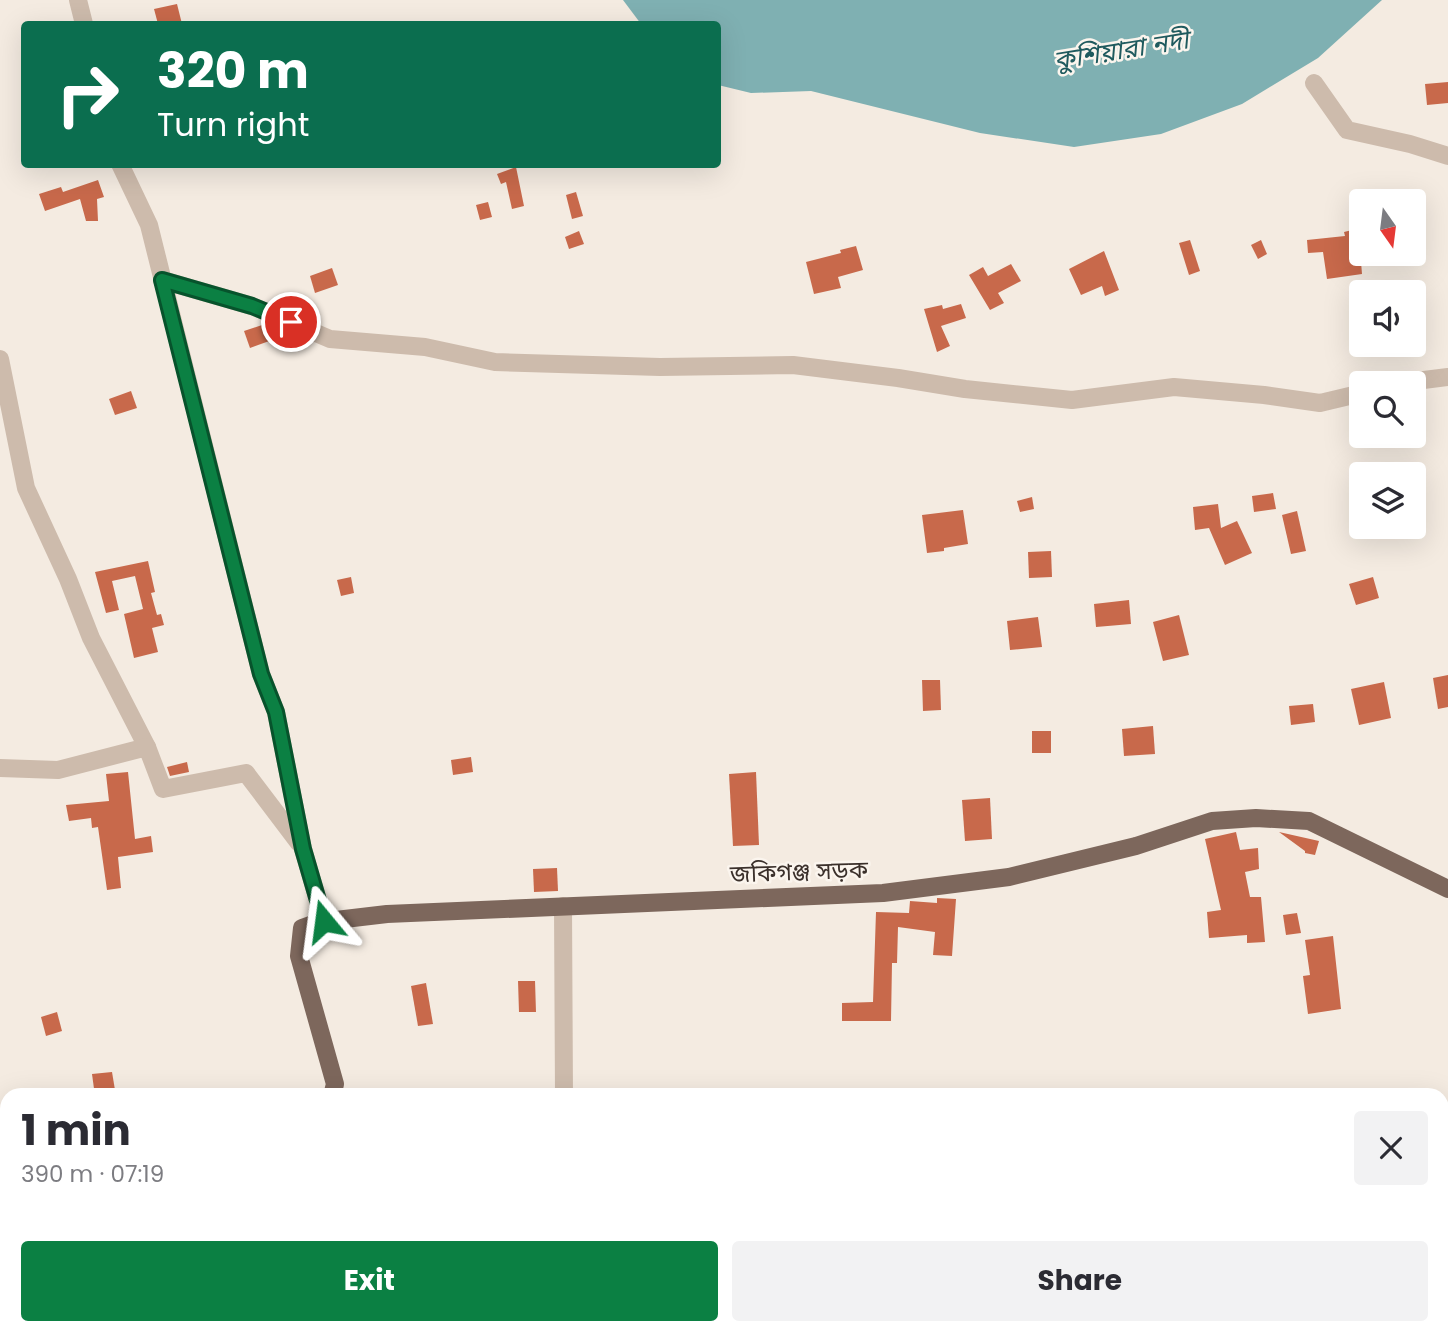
<!DOCTYPE html>
<html lang="en">
<head>
<meta charset="utf-8">
<style>
  :root { --surface:#fff; --page:#f2f2f3; --text:#2b2b33; --muted:#7c7c81; --accent:#0b8043 }
  body { margin:0; font-family:Poppins,"Noto Sans Bengali",sans-serif; background:var(--page); color:var(--text); height:100vh; display:flex; flex-direction:column; font-size:26px; white-space:nowrap }
  * { box-sizing:border-box; margin:0 }
  p { font-size:23px; color:var(--muted) }
  .icon { flex:none; width:38px; height:38px; fill:none; stroke:currentColor; stroke-width:2; stroke-linecap:round; stroke-linejoin:round }
  .map { position:relative; flex:1; overflow:hidden }
  .panel { position:absolute; left:0px; top:1088px; width:1449px; height:247px; display:flex; flex-direction:column; background:var(--surface); border-radius:21px 21px 0 0; box-shadow:0 7px 28px #0002 }
  .panel>* { flex:none }
  .banner { position:absolute; left:21px; top:21px; width:700px; height:147px; border-radius:7px; box-shadow:0 7px 28px #0002; background:#0b6e4f; color:#fff; overflow:hidden }
  .needle { width:46px; rotate:166deg }
  .fabs { position:absolute; left:1349px; top:189px; display:grid; gap:14px }
  .fabs a { display:grid; place-items:center; width:77px; height:77px; border-radius:7px; background:var(--surface); box-shadow:0 7px 28px #0002; font-size:35px }
  .pin { position:absolute; display:grid; place-items:center; width:60px; height:60px; color:#fff; margin:-30px; border:4px solid #fff; border-radius:50%; box-shadow:0 2px 7px #0007 }
  .me { position:absolute; width:77px; margin:-38px; rotate:344deg; stroke-linejoin:round; filter:drop-shadow(0 0 5px #0008) }
  .turn { display:flex; align-items:center; gap:24px; height:147px; padding:0 21px; font-size:32px }
  .turn .icon { width:91px; height:91px; stroke-width:2.5 }
  .turn b { display:block; font-size:49px; line-height:60px }
  .round { display:grid; place-items:center; flex:none; width:74px; height:74px; border-radius:7px; background:var(--page) }
  .head { display:flex; align-items:center; justify-content:space-between; height:119px; padding:0 21px }
  h1 { font-size:42px; font-weight:700; line-height:52px }
  .cta { display:flex; gap:14px; margin-top:auto; padding:14px 21px }
  .cta a { flex:1; height:80px; border-radius:7px; background:var(--accent); color:#fff; font-size:28px; font-weight:700; line-height:80px; text-align:center }
  .cta a+a { background:var(--page); color:var(--text) }
  .map>svg:first-child { display:block }
  .water { fill:#7fb0b2 }
  .building { fill:#c8694b }
  .lines { fill:none; stroke-linecap:round; stroke-linejoin:round }
  .minor { stroke:#cdbbac; stroke-width:18 }
  .major { stroke:#7d675c; stroke-width:18 }
  .route-casing { stroke:#07532c; stroke-width:18 }
  .route { stroke:#0b8043; stroke-width:12 }
  .labels { text-anchor:middle; stroke-width:5; stroke-linejoin:round; paint-order:stroke }
  .street-label { font-size:24px; fill:#3b302b; stroke:#fbf5ee }
  .water-label { font-size:26px; font-style:italic; fill:#1f5a5e; stroke:#fbf5ee }
</style>
</head>
<body>
<div class="map">
<svg width="1448" height="1335" viewBox="0 0 1448 1335">
  <rect width="100%" height="100%" fill="#f4ebe1"/>
  <polygon class="water" points="623,0 1382,0 1318,58 1242,104 1161,134 1074,147 980,133 811,91 751,93 718,85 718,24 641,24"/>
  <g class="building">
    <polygon points="177,4 182,24 158,24 154,9"/>
    <polygon points="1448,82 1448,103 1427,105 1425,84"/>
    <polygon points="516,167 524,206 512,209 506,182 501,184 497,174"/>
    <polygon points="98,180 104,197 97,199 98,221 86,221 80,199 45,211 39,194 61,187 63,192"/>
    <polygon points="576,192 583,216 572,219 566,195"/>
    <polygon points="488,202 492,217 480,220 476,205"/>
    <polygon points="1356,229 1360,249 1362,274 1327,279 1323,252 1308,253 1307,240 1345,236 1344,232"/>
    <polygon points="579,231 584,244 569,249 565,237"/>
    <polygon points="1190,240 1200,271 1189,275 1179,243"/>
    <polygon points="1261,240 1267,254 1258,259 1251,245"/>
    <polygon points="856,246 863,270 838,277 841,288 814,294 806,262 841,253 840,250"/>
    <polygon points="1104,251 1119,290 1105,296 1102,286 1081,295 1069,269"/>
    <polygon points="1011,264 1021,281 998,293 1004,303 990,310 969,275 983,267 988,276"/>
    <polygon points="332,268 338,285 315,293 310,276"/>
    <polygon points="961,304 966,318 941,326 950,346 937,352 924,309 942,305 943,309"/>
    <polygon points="265,324 272,340 250,348 244,331"/>
    <polygon points="131,391 137,408 115,415 109,399"/>
    <polygon points="1273,493 1276,509 1254,512 1252,496"/>
    <polygon points="1032,497 1034,509 1020,512 1017,501"/>
    <polygon points="1218,504 1221,528 1237,521 1252,553 1225,565 1209,528 1195,530 1193,507"/>
    <polygon points="963,510 968,544 944,548 944,551 927,553 922,515"/>
    <polygon points="1297,511 1306,551 1291,554 1282,515"/>
    <polygon points="1051,551 1052,577 1029,578 1028,552"/>
    <polygon points="148,561 155,592 151,593 157,615 161,614 164,625 152,628 158,652 134,658 124,614 143,609 135,576 112,581 119,610 106,613 95,572"/>
    <polygon points="351,577 354,593 341,596 337,580"/>
    <polygon points="1373,577 1379,598 1356,605 1349,584"/>
    <polygon points="1129,600 1131,624 1096,627 1094,604"/>
    <polygon points="1179,615 1189,655 1163,661 1153,622"/>
    <polygon points="1038,617 1042,647 1010,650 1007,621"/>
    <polygon points="1448,675 1448,707 1438,709 1433,678"/>
    <polygon points="922,680 940,680 941,710 923,711"/>
    <polygon points="1384,682 1391,718 1359,725 1351,689"/>
    <polygon points="1313,704 1315,722 1291,725 1289,706"/>
    <polygon points="1153,726 1155,754 1124,756 1122,729"/>
    <rect x="1032" y="731" width="19" height="22"/>
    <polygon points="471,757 473,772 453,775 451,760"/>
    <polygon points="187,762 189,772 170,776 167,767"/>
    <polygon points="128,772 135,839 151,836 153,852 118,857 121,888 107,890 98,827 92,828 91,818 69,821 66,805 109,801 106,774"/>
    <polygon points="756,772 759,845 733,846 729,774"/>
    <polygon points="990,798 992,839 965,841 962,800"/>
    <polygon points="1236,832 1240,850 1258,848 1259,869 1245,872 1250,897 1261,897 1265,942 1247,943 1247,935 1209,938 1207,912 1221,910 1205,839"/>
    <polygon points="1279,832 1319,841 1315,855 1305,853 1305,851"/>
    <polygon points="557,868 558,891 534,892 533,869"/>
    <polygon points="937,898 956,899 952,956 933,955 935,932 898,927 897,963 892,963 891,1021 842,1021 842,1003 873,1002 876,912 909,913 910,901 937,903"/>
    <polygon points="1297,913 1301,933 1286,935 1283,915"/>
    <polygon points="1333,936 1341,1009 1308,1014 1303,976 1310,975 1305,940"/>
    <polygon points="518,981 535,981 536,1012 519,1012"/>
    <polygon points="426,983 433,1024 418,1026 411,986"/>
    <polygon points="57,1012 62,1031 46,1036 41,1017"/>
    <polygon points="112,1072 116,1096 95,1096 92,1074"/>
  </g>
  <g class="lines">
    <g class="minor">
      <polyline points="78,0 84,24"/>
      <polyline points="1314,83 1347,130 1410,144 1448,156"/>
      <polyline points="120,164 149,225 261,674 276,712 303,849 324,921"/>
      <polyline points="162,280 252,306 330,339 425,347 495,362 660,367 793,365 898,378 965,389 1072,400 1174,387 1264,395 1320,403 1362,393"/>
      <polyline points="0,359 26,488 68,579 91,638 147,747"/>
      <polyline points="1400,383 1448,377"/>
      <polyline points="0,768 58,770 147,747 163,789 246,773 299,843"/>
      <polyline points="563,906 564,1096"/>
      <polyline points="575,1335 576,1328"/>
    </g>
    <g class="major">
      <polyline points="332,1096 335,1084 299,956 302,928 319,922 387,914 883,893 1009,877 1136,846 1212,821 1256,818 1309,821 1448,889"/>
      <polyline points="0,1281 7,1277"/>
    </g>
  </g>
  <g class="lines">
    <g class="route-casing">
      <polyline id="route" points="291,322 252,306 162,280 261,674 276,712 303,849 324,921"/>
    </g>
    <use href="#route" class="route"/>
  </g>
  <g class="labels">
    <g class="street-label">
      <text transform="translate(799 872) rotate(-2)" y="8">জকিগঞ্জ সড়ক</text>
    </g>
    <g class="water-label">
      <text transform="translate(1121 50) rotate(-9)" y="9">কুশিয়ারা নদী</text>
    </g>
  </g>
</svg>
<div class="fabs">
<a><svg class="needle" viewBox="-14 -14 28 28"><path d="M0-13l5 13h-10z" fill="#e53935"/><path d="M0 13l5-13h-10z" fill="#7c7c81"/></svg></a>
<a><svg class="icon" aria-label="sound" viewBox="0 0 24 24"><path d="M4 9h4l5-4v14l-5-4H4zM17 9q2 3 0 6"/></svg></a>
<a><svg class="icon" aria-label="search" viewBox="0 0 24 24"><circle cx="10" cy="10" r="6"/><path d="M15 15l6 6"/></svg></a>
<a><svg class="icon" aria-label="layers" viewBox="0 0 24 24"><path d="M12 4l9 5-9 5-9-5zM3 14l9 5 9-5"/></svg></a>
</div>
<div class="pin" style="left:291px;top:322px;background:#d93025"><svg class="icon" aria-label="arrive" viewBox="0 0 24 24"><path d="M6 21V4h12l-3 4 3 4H6"/></svg></div>
<svg class="me" style="left:324px;top:921px" viewBox="-20 -20 40 40"><path d="M0-17L14 15 0 8-14 15z" fill="#0b8043" stroke="#fff" stroke-width="4"/></svg>
<div class="banner">
<div class="turn"><svg class="icon" aria-label="right" viewBox="0 0 24 24"><path d="M7 20v-9h11M14 6l5 5-5 5"/></svg><div><b>320 m</b>Turn right</div></div>
</div>
<section class="panel">
<div class="head"><div><h1>1 min</h1><p>390 m · 07:19</p></div><a class="round"><svg class="icon" aria-label="close" viewBox="0 0 24 24"><path d="M6 6l12 12M18 6L6 18"/></svg></a></div>
<div class="cta"><a>Exit</a><a>Share</a></div>
</section>
</div>
</body>
</html>
